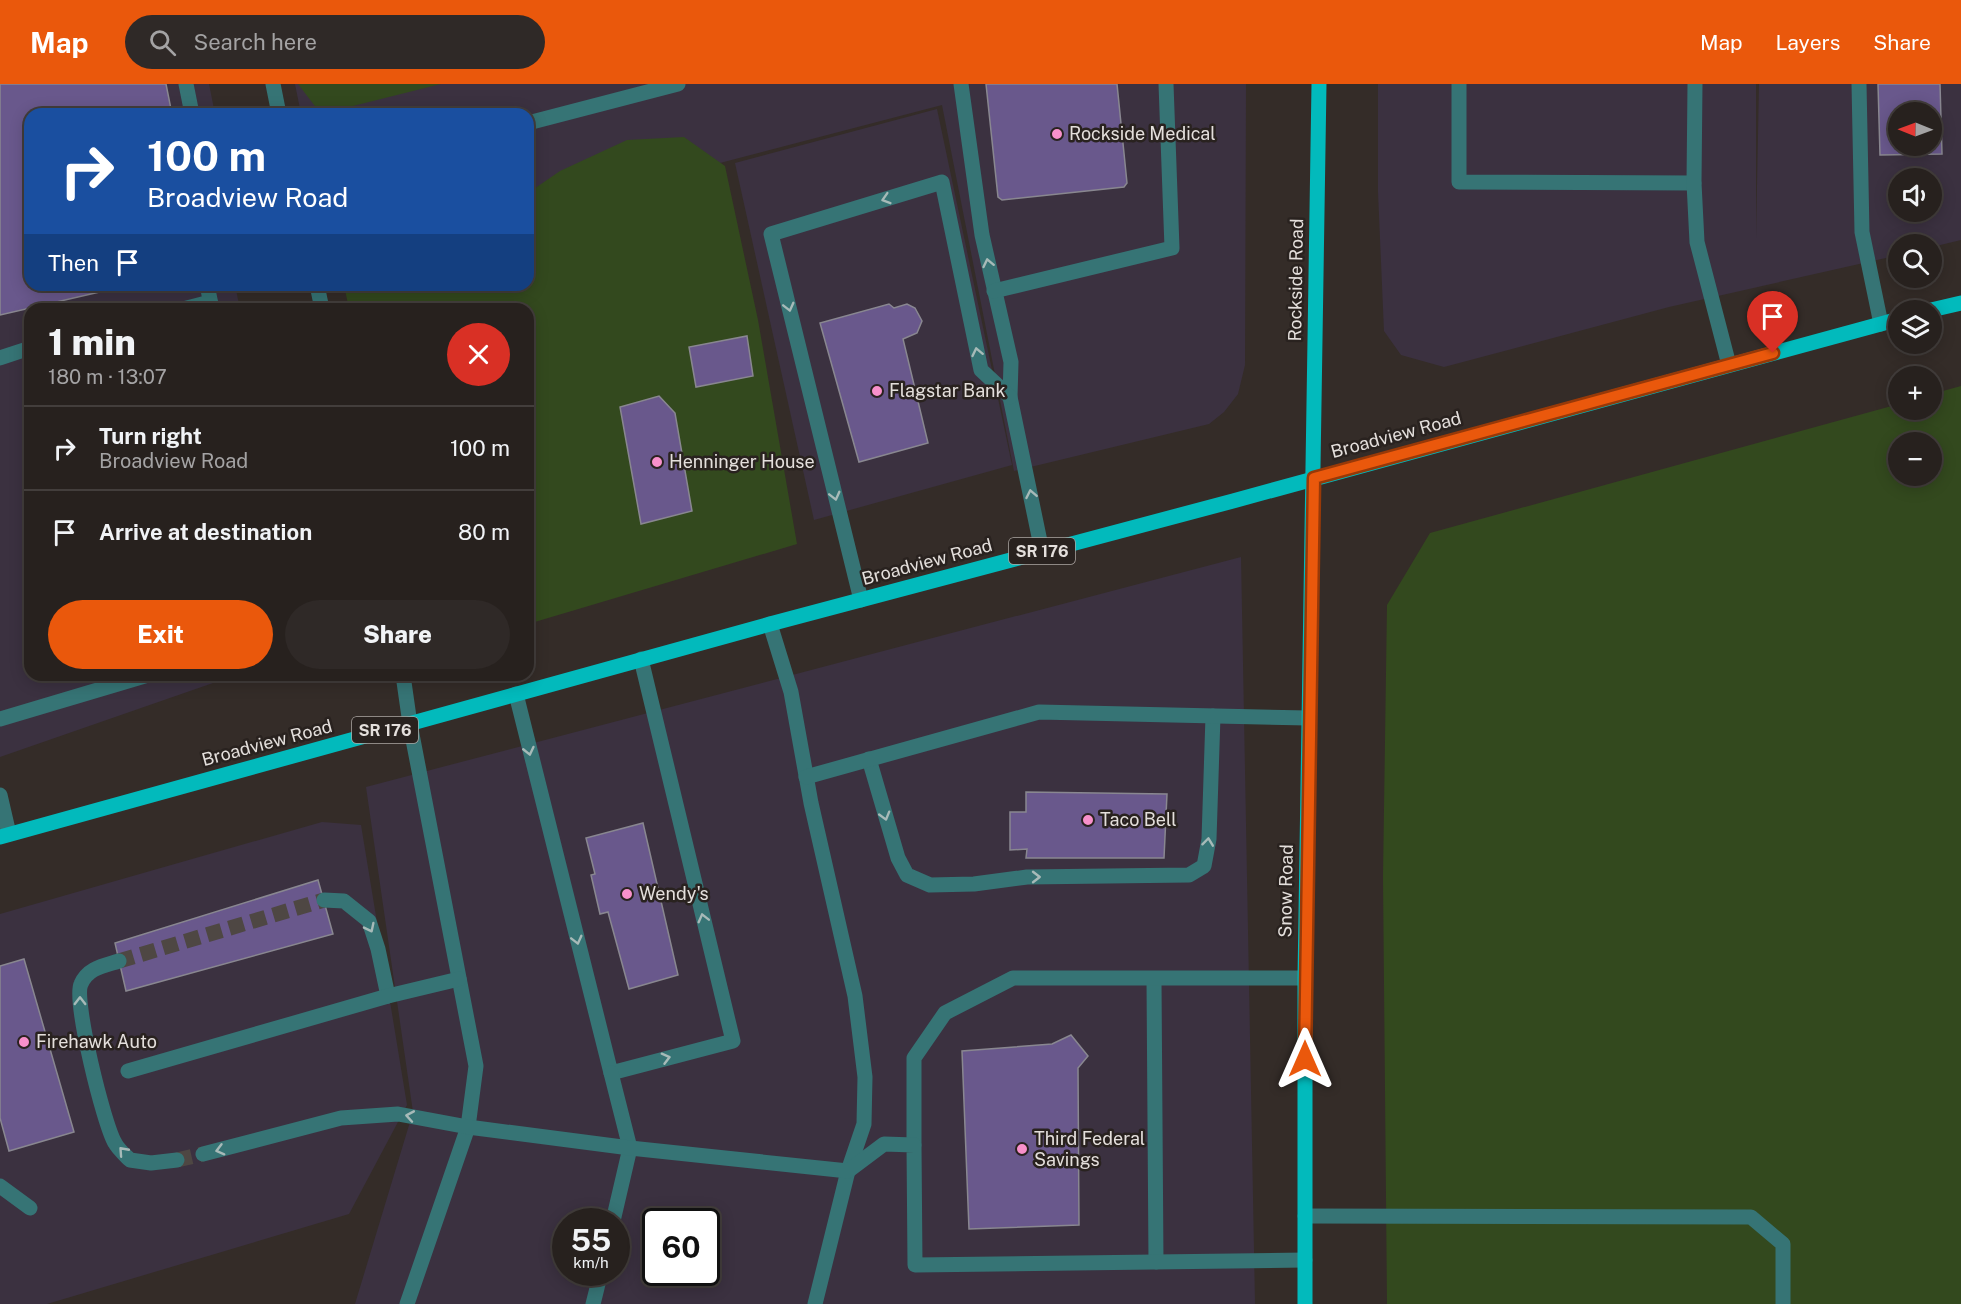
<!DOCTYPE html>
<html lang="en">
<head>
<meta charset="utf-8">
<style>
  :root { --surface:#27211e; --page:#2f2927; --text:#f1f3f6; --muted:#a4a3a4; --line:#433e3c; --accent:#ea580c }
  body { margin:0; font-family:"Public Sans",sans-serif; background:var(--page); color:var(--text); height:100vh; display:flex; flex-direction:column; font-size:22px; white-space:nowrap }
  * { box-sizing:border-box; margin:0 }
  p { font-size:20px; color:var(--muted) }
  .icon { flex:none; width:33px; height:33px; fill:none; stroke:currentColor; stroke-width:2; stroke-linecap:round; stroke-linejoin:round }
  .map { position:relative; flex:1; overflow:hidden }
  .side { position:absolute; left:24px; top:219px; width:510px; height:378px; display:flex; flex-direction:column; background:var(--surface); border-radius:18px; box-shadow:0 3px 15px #0003,0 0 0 2px var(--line) }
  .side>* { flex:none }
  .guide { position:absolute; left:24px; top:24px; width:510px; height:183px; border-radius:18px; box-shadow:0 3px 15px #0003,0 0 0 2px var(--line); background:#1a4fa0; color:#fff; overflow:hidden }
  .needle { width:39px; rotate:271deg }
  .controls { position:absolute; left:1888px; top:18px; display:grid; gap:12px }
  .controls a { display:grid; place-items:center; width:54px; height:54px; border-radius:50%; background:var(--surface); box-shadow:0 3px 15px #0003,0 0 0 2px var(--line); font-size:30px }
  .speed { position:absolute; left:552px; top:1124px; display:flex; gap:12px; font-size:30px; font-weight:700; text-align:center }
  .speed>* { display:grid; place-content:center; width:78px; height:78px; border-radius:50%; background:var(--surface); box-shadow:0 3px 15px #0003,0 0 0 2px var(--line); line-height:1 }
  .speed small { font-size:15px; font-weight:400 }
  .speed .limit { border:3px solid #111; border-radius:9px; background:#fff; color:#111 }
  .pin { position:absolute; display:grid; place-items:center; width:51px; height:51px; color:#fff; margin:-62px -26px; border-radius:50% 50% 50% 0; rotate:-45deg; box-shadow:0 0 6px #0007 }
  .pin .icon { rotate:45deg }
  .me { position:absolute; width:66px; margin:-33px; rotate:0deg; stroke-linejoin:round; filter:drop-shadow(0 0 4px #0008) }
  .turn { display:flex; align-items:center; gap:21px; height:126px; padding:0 24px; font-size:27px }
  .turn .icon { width:78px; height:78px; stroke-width:2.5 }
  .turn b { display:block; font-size:42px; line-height:51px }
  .then { display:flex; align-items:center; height:57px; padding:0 24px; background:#0003; gap:12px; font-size:22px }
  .round { display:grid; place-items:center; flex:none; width:63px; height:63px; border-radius:32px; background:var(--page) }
  .head { display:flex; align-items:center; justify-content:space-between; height:102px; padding:0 24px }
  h1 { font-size:36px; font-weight:800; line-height:45px }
  .button { display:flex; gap:12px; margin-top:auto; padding:12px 24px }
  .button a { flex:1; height:69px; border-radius:36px; background:var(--accent); color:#fff; font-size:24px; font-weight:800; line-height:69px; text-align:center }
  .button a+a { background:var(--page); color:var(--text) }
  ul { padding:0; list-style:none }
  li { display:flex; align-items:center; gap:18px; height:84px; padding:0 24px; border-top:2px solid var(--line) }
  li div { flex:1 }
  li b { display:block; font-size:22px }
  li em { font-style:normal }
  header { display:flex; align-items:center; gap:36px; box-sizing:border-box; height:84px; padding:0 30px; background:var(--accent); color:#fff }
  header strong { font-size:28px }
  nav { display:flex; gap:33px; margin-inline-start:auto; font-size:21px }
  .search { width:420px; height:54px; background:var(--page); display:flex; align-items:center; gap:15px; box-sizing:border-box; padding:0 21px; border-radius:33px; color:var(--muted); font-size:22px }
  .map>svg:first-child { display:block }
  .commercial { fill:#3b3140; fill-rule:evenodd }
  .green { fill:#33491e; fill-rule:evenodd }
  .building { fill:#69588c; stroke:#898790; stroke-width:1.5; fill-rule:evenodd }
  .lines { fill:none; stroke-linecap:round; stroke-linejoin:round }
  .minor-tunnel { stroke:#4e4743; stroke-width:15; stroke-dasharray:15 8; stroke-linecap:butt }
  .minor { stroke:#367475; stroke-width:15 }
  .major { stroke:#02babc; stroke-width:15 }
  .oneway { stroke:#a7bab8 }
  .route-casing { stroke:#983908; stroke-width:15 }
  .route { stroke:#ea580c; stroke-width:10 }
  .poi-dot { fill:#f890cb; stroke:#29221f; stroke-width:2 }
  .labels { text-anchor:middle; stroke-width:5; stroke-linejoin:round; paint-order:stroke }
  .shield { fill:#29221f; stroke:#aca6a3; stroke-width:1.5 }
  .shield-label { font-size:16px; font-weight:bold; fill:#e4dfdc }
  .poi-label { font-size:18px; fill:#e4dfdc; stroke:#29221f; text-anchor:start }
  .street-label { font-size:18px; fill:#e4dfdc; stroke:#29221f }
</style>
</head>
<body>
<header>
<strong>Map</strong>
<div class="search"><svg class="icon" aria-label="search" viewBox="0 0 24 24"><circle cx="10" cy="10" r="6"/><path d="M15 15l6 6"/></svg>Search here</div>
<nav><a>Map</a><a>Layers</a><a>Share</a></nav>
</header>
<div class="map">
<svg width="1961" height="1220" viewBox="0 0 1961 1220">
  <rect width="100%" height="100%" fill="#342c28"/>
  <g class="commercial">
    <polygon points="0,0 209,0 215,30 30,30 30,201 235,201 240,225 30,225 30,591 236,591 0,673"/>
    <polygon points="295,0 1246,0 1245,281 1238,310 1224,328 1209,340 1014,387 942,21 528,129 528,30 301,30"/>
    <path d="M1378,0H1756V154L1759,0H1961V156L1932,163V160H1899V171L1669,223L1444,283L1401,271L1384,247L1378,108ZM1899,28H1932V62H1899ZM1899,94H1932V128H1899Z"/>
    <polygon points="937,25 1012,381 814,436 735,79"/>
    <path d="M1241,473L1255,1220H355L413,1028L366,703ZM566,1137H616V1188H566ZM656,1137H706V1188H656Z"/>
    <polygon points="322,738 361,741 407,1021 349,1130 47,1220 0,1220 0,830"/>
  </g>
  <g class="green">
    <polygon points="298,0 441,0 321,30"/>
    <polygon points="684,53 725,82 758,236 797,460 528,540 528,225 349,225 344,201 528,201 528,109 560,87 627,56"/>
    <path d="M1961,302V1220H1387L1383,793L1387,521L1430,449L1899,320V326H1932V310ZM1899,358H1932V392H1899Z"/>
  </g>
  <g class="building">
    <polygon points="0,0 166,0 172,30 30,30 30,201 130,201 0,231"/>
    <polygon points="986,0 1117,0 1127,99 1124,103 1002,116 998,113"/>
    <path d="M1878,0H1940L1942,70L1880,71ZM1899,28H1932V62H1899Z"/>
    <polygon points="889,220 894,224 907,220 915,224 922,237 917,249 903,255 928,359 859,378 820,239"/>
    <polygon points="747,252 753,292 696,303 689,263"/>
    <polygon points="659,312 675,329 692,427 641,440 620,323"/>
    <polygon points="1026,708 1167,710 1164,774 1026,774 1027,765 1010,766 1010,728 1026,728"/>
    <polygon points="643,739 678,891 629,905 608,828 600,830 591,791 595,790 586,754"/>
    <polygon points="318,796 333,850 126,907 115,859"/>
    <polygon points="24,875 74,1048 9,1067 0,1034 0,882"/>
    <polygon points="1071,951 1088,972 1078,984 1079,1141 969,1145 962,967 1052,960"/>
  </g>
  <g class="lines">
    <g class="minor-tunnel">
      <polyline points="119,877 324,816"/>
      <polyline points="177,1076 203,1070"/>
    </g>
    <g class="minor">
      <polyline points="186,0 192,30"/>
      <polyline points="273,0 279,30"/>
      <polyline points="961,0 982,151 1011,278 1010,313 1042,467"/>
      <polyline points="1459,0 1459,98 1694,99"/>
      <polyline points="1695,0 1694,99 1697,158 1729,281"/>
      <polyline points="1859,0 1862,148 1881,240"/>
      <polyline points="528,39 678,0"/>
      <polyline points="207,201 212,225"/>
      <polyline points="317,201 322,225"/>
      <polyline points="994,207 1172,164 1166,0"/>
      <polyline points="183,225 210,218"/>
      <polyline points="0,274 30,264"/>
      <polyline points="861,516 771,150 942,98 981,286 1010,313"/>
      <polyline points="770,540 791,608 811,719 855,912 865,993 864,1040 848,1087 815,1220"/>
      <polyline points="403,591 410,640 476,982 468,1043 407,1220"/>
      <polyline points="516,610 611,989 733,957 641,575"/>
      <polyline points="0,635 148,591"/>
      <polyline points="869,675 898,774 907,791 930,801 974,800 1027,793 1189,791 1204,782 1209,755 1213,632"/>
      <polyline points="806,693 1039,628 1308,634"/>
      <polyline points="0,711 9,750"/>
      <polyline points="324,816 344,817 369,837 378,865 388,912"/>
      <path d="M119,877C103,882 88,884 81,900C73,916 104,1041 115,1059C118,1065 125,1071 130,1076L151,1079L177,1076"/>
      <polyline points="1154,896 1156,1178"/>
      <polyline points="128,987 388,912 459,895"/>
      <polyline points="611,989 630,1064 613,1137"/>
      <polyline points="914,1061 914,974 945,929 1013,894 1305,894"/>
      <polyline points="203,1070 341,1034 398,1030 468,1043 630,1064 848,1087 884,1060 914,1061 915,1181 1305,1176"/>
      <polyline points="0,1102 30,1124"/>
      <polyline points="1305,1132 1751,1133 1783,1160 1783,1220"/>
      <polyline points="593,1220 601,1188"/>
    </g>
    <g class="major">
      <polyline points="1931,226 1961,219"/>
      <polyline points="0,753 770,540 1233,417 1899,235"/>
      <polyline points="1305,1220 1305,894 1319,0"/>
    </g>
  </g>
  <defs><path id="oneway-chevron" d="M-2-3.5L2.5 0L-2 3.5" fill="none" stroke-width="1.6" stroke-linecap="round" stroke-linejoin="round" transform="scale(1.5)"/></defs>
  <g class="oneway">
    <use href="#oneway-chevron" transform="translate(886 115) rotate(163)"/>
    <use href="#oneway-chevron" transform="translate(988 179) rotate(-102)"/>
    <use href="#oneway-chevron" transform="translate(789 223) rotate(76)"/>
    <use href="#oneway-chevron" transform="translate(977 268) rotate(-102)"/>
    <use href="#oneway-chevron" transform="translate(1031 410) rotate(-101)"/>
    <use href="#oneway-chevron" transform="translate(835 412) rotate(76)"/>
    <use href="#oneway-chevron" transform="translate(529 667) rotate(77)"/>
    <use href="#oneway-chevron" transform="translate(885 732) rotate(74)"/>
    <use href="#oneway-chevron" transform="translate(1208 758) rotate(-83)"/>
    <use href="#oneway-chevron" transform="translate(1036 793)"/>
    <use href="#oneway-chevron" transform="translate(703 834) rotate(-104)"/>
    <use href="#oneway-chevron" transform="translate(370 844) rotate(64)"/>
    <use href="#oneway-chevron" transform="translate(577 856) rotate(76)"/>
    <use href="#oneway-chevron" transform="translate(80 917) rotate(-90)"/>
    <use href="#oneway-chevron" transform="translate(666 974) rotate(-15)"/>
    <use href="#oneway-chevron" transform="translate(410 1032) rotate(-170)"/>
    <use href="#oneway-chevron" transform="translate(220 1066) rotate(165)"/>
    <use href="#oneway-chevron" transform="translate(123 1067) rotate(-132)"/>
  </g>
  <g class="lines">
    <g class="route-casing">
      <polyline id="route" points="1305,975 1314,394 1773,269"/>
    </g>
    <use href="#route" class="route"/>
  </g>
  <g class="poi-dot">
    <circle cx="1057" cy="50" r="6"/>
    <circle cx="877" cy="307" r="6"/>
    <circle cx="657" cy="378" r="6"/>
    <circle cx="1088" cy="736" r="6"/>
    <circle cx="627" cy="810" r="6"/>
    <circle cx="24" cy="958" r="6"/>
    <circle cx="1022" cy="1065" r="6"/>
  </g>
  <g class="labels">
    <g class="shield">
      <rect x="1009" y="454" width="66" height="26" rx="4.5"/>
      <rect x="352" y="633" width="66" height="26" rx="4.5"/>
    </g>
    <g class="shield-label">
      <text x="1042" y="473">SR 176</text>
      <text x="385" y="652">SR 176</text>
    </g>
    <g class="poi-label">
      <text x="1069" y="56">Rockside Medical</text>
      <text x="889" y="313">Flagstar Bank</text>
      <text x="669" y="384">Henninger House</text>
      <text x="1100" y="742">Taco Bell</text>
      <text x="639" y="816">Wendy's</text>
      <text x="36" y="964">Firehawk Auto</text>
      <text x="1034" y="1061">Third Federal<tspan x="1034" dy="21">Savings</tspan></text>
    </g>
    <g class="street-label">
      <text transform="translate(1296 196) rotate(-89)" y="6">Rockside Road</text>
      <text transform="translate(1396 351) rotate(-15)" y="6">Broadview Road</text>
      <text transform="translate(927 478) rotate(-15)" y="6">Broadview Road</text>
      <text transform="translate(267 659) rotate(-15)" y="6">Broadview Road</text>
      <text transform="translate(1286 807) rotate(-89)" y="6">Snow Road</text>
    </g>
  </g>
</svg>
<div class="controls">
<a><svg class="needle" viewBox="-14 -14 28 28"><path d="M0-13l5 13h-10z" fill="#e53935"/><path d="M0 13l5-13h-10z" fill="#a4a3a4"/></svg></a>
<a><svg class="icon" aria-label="sound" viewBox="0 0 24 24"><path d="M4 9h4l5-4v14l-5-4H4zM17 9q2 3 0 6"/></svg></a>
<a><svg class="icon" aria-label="search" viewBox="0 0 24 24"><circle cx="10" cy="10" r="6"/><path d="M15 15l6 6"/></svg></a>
<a><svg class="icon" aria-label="layers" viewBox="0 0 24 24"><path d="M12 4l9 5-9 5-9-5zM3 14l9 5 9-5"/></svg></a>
<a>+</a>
<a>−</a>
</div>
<div class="speed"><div>55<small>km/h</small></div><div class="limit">60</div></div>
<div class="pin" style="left:1773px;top:269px;background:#d93025"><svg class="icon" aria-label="arrive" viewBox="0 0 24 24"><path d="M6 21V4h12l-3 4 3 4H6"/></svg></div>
<svg class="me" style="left:1305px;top:975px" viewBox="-20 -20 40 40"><path d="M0-17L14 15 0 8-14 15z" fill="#ea580c" stroke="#fff" stroke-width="4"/></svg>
<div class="guide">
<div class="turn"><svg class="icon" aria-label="right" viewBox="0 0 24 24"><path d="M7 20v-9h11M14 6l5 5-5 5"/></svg><div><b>100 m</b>Broadview Road</div></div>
<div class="then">Then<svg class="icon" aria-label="arrive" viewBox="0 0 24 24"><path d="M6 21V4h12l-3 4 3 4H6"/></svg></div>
</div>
<section class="side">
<div class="head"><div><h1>1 min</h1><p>180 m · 13:07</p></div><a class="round" style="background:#d93025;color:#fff"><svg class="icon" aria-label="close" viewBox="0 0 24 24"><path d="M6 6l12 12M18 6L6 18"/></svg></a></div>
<ul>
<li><svg class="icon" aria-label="right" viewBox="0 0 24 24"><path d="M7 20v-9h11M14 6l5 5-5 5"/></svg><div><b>Turn right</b><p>Broadview Road</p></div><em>100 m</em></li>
<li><svg class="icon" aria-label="arrive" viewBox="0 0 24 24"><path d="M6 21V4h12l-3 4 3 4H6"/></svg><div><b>Arrive at destination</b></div><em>80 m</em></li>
</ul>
<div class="button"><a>Exit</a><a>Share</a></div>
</section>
</div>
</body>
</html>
